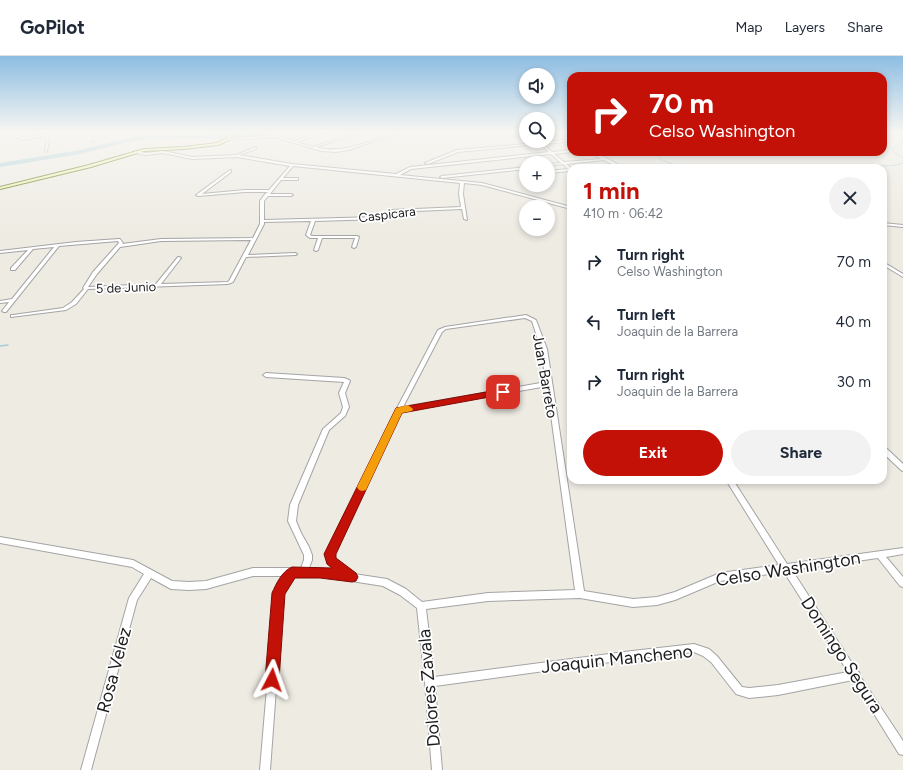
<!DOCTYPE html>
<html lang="en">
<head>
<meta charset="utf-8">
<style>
  :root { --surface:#fff; --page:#f2f2f3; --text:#1f2937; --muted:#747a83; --line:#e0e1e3; --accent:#c31107 }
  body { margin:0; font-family:Figtree,sans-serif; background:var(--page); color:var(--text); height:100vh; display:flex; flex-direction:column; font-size:15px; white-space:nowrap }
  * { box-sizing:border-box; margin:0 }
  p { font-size:13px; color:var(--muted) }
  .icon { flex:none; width:22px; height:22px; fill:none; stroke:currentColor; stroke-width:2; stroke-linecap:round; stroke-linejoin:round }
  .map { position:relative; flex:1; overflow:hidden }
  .sheet { position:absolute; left:567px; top:108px; width:320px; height:320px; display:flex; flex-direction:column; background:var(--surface); border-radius:12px; box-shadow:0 2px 6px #0003 }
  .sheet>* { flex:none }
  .guide { position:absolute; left:567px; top:16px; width:320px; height:84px; border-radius:12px; box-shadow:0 2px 6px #0003; background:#c31107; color:#fff; overflow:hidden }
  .buttons { position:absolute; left:519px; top:12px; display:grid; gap:8px }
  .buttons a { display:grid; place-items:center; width:36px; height:36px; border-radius:50%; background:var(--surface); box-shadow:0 2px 6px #0003; font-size:20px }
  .pin { position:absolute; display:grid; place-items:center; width:34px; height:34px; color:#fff; margin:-17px; border-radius:8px; box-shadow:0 2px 6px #0006 }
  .me { position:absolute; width:44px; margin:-22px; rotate:4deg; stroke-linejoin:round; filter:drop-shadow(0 0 3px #0008) }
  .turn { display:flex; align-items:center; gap:14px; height:84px; padding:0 16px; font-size:18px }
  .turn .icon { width:52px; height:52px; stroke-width:2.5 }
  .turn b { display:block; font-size:28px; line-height:34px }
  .round { display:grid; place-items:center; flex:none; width:42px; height:42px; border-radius:21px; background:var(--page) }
  .overview { display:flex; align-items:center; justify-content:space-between; height:68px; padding:0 16px }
  h1 { font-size:24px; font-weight:700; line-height:30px; color:var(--accent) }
  .primary-button { display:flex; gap:8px; margin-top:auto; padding:8px 16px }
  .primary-button a { flex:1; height:46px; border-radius:24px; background:var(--accent); color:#fff; font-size:16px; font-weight:700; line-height:46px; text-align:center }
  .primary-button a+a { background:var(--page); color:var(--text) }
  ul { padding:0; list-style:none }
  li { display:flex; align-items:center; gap:12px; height:60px; padding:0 16px }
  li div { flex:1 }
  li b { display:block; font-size:15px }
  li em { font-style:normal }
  header { display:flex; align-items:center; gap:24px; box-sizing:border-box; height:56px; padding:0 20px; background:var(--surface); border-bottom:1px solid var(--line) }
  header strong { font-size:19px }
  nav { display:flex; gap:22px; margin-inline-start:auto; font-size:14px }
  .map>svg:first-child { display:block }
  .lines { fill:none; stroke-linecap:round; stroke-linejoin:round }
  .stream-far1 { stroke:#a4cbda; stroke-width:1 }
  .stream { stroke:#a4cbda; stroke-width:1.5 }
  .river { fill:#a4cbda; fill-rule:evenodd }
  .street-casing { stroke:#a4a4a4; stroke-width:2 }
  .secondary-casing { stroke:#5f6f08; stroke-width:2 }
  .street { fill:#fff; fill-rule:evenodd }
  .secondary { fill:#f0f7b7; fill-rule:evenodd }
  .route { fill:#c31107; stroke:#7f0b05 }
  .slow { fill:#f59e0b }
  .labels { text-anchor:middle; stroke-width:3.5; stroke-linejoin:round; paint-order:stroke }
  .far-street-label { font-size:13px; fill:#1d1d1d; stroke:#fff }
  .street-label { font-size:15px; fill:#1d1d1d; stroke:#fff }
  .near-street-label { font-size:18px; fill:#1d1d1d; stroke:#fff }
</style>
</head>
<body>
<header>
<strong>GoPilot</strong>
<nav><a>Map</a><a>Layers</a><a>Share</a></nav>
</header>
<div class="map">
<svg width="903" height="714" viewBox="0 0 903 714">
  <rect width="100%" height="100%" fill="#eeebe3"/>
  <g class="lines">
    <g class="stream-far1">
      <polyline points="895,76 903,81"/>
      <polyline points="128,84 138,79 139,76"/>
      <polyline points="903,85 901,88 893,92 893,95 903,102"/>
      <polyline points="658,96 660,103 672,108 702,112"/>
      <path d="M866,112C878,108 891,112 903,107"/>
    </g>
    <polyline class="stream" points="0,290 8,289"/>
    <polygon class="river" points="257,76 275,76 244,82 148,83 128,86 80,98 0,111 0,107 80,94 128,82 148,79 244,78"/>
    <g class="street-casing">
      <g id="street">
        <polygon points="6,76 15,77 23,82 54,76 61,76 46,79 49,84 47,95 46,96 45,95 47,84 44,80 23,84 13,79"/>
        <polygon points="91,76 93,76 94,86 92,85"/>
        <path d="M321,76H326L296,86L313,91L358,76H363L316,91C340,99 371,85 395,77L397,78L348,94L336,96L321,95L275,81L228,84L227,83L275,79L294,85Z"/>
        <polygon points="526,77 526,79 513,81 512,80"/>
        <path d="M564,84L565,86L543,88L552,96L571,94V96L554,98L564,106L601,103L590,96C597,96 617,108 624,112H620L604,104L566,108L571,112V115L548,117V115L568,113L563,108L548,110V108L561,107L551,98L411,113L400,119L482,127L571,151V153L482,129L464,127L463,138L467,164L464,163L462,153L393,156L380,163L315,165L310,179L312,180H357L359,181L356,191L354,192L352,191L355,182H322L318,194L316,195L314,194L318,182H310L306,179L311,165L264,166V168L248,199L295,197L297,198L296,199L246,201L233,226L228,228L88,233L76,248L66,254L11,261V259H13L63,252L72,246L84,233L83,232L93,216L119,187L118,185L59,190L6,256H4L2,255L9,246L0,247V245L12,243L54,191L33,193L15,214H11V212L28,194L0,197V195L76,186L119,183H120L123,187L122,188L161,183L253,182L260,168V145L265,138L268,136H245L198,140L196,139L230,114H231V116L202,138L245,134H269L290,110L237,101L192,103L163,97L146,99L135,97V95L146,97L163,95L192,101L237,99L255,91L256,93L239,99L292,108L396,118L410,111L549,96L540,88L458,96L428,108L425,107L457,94L538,87L539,85L541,86ZM293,110L460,127L459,138L461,151L392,154L379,161L264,164V145L268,140H291L293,139L291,138H270L281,124H298V122H283ZM251,184L229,225L228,226L161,228L181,202L179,201H178L156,228L88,231L97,218L120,191L161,185Z"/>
        <polygon points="526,111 526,113 442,122 440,121 442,120"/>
        <polygon points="883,167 903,169 903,171 883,169"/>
        <polygon points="883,206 903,218 903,221 883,209"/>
        <path d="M526,259L536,264L547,293L584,535L633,543L657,541L675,536L720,517L779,509L726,424H733L787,508L903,492V498L886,501L903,521V531L900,530L878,502L792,514L857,615L859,616L860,620L903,685V699L899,698L853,624L778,639L749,642L736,638L711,606L703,600L694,596L632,603L435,630L442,714H432L425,626L417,552L400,539L383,530L320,520H294L288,527L283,537L270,714H260L275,537L284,520H253L206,533L189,534L171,533L151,522L137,544L91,714H81L129,542L144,518L132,511L0,487V481L133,504L172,525L189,526L206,525L253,512H301L304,504V499L288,465L290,449L323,373L341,357L343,351L339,337L344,326L266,321L263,319L266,317L344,322L349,324L350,325L345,337L349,351L345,360L329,374L298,449L296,465L301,477L309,491L312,499V504L309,512H320L338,515L328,508L326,498L396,354L438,274L445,271ZM525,262L532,265L541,293L546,326L403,351L442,276L446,273ZM547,330L575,534L488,537L422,546L406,533L387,523L354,518L335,503L334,498L401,356ZM784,516L848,616L778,629L749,632L742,631L717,600L709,593L694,588L632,595L434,621L426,553L488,545L580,542L633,551L657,549L675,544L720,525Z"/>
        <polygon points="883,391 885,391 903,408 903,415 901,414 883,397"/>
      </g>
    </g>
    <g class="secondary-casing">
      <polygon id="secondary" points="231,76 235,76 229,84 218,89 184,93 144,95 91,111 0,133 0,131 89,109 144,93 184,91 217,87 227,82"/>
    </g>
    <use href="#street" class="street"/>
    <use href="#secondary" class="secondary"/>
  </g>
  <linearGradient id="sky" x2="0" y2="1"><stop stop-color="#8dbde2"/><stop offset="0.43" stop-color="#f7f6f2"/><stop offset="1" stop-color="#f7f6f2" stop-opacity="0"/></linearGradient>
  <rect width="903" height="176" fill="url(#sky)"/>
  <path class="route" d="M503,333L506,334L507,336L506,338L402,357L336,498V502L356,517L358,521L356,525L352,526L320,522H295L285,538L279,624L277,629L272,631L267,629L265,624L272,537C276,528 282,515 292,511L332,512L327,508L324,498L396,352Z"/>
  <polygon class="slow" points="408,349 413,353 412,355 402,357 366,434 362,435 359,434 357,431 396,352"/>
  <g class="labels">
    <g class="far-street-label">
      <text transform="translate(387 158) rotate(-7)" y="5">Caspicara</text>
      <text transform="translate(126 231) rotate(-2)" y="5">5 de Junio</text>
    </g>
    <g class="street-label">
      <text transform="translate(545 320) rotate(80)" y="5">Juan Barreto</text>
    </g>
    <g class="near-street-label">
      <text transform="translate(788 513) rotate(-9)" y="6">Celso Washington</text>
      <text transform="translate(842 599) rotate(57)" y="6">Domingo Segura</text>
      <text transform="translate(617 603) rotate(-6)" y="6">Joaquin Mancheno</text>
      <text transform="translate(114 614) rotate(-75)" y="6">Rosa Velez</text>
      <text transform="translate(429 632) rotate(-95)" y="6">Dolores Zavala</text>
    </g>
  </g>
</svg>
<div class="buttons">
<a><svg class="icon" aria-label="sound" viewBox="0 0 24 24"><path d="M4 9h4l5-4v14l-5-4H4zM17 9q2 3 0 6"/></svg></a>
<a><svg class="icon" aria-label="search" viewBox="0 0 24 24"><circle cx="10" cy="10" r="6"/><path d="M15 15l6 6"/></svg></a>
<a>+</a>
<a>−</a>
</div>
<div class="pin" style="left:503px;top:336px;background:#d93025"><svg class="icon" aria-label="arrive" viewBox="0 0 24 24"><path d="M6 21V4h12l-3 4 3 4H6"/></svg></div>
<svg class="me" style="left:272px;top:624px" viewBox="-20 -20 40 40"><path d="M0-17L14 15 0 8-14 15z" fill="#c31107" stroke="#fff" stroke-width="4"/></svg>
<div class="guide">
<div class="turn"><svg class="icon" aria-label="right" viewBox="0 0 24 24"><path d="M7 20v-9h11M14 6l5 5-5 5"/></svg><div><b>70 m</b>Celso Washington</div></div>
</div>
<section class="sheet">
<div class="overview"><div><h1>1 min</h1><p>410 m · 06:42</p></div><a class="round"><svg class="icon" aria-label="close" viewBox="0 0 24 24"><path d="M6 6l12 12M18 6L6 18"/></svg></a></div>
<ul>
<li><svg class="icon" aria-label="right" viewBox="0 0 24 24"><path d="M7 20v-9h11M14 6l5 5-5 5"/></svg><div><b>Turn right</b><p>Celso Washington</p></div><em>70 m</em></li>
<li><svg class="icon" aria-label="left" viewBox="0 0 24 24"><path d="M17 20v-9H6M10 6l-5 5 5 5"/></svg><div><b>Turn left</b><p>Joaquin de la Barrera</p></div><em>40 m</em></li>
<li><svg class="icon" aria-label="right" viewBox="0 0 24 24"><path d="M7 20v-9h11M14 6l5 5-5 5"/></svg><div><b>Turn right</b><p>Joaquin de la Barrera</p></div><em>30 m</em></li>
</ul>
<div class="primary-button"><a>Exit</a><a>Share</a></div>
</section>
</div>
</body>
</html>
